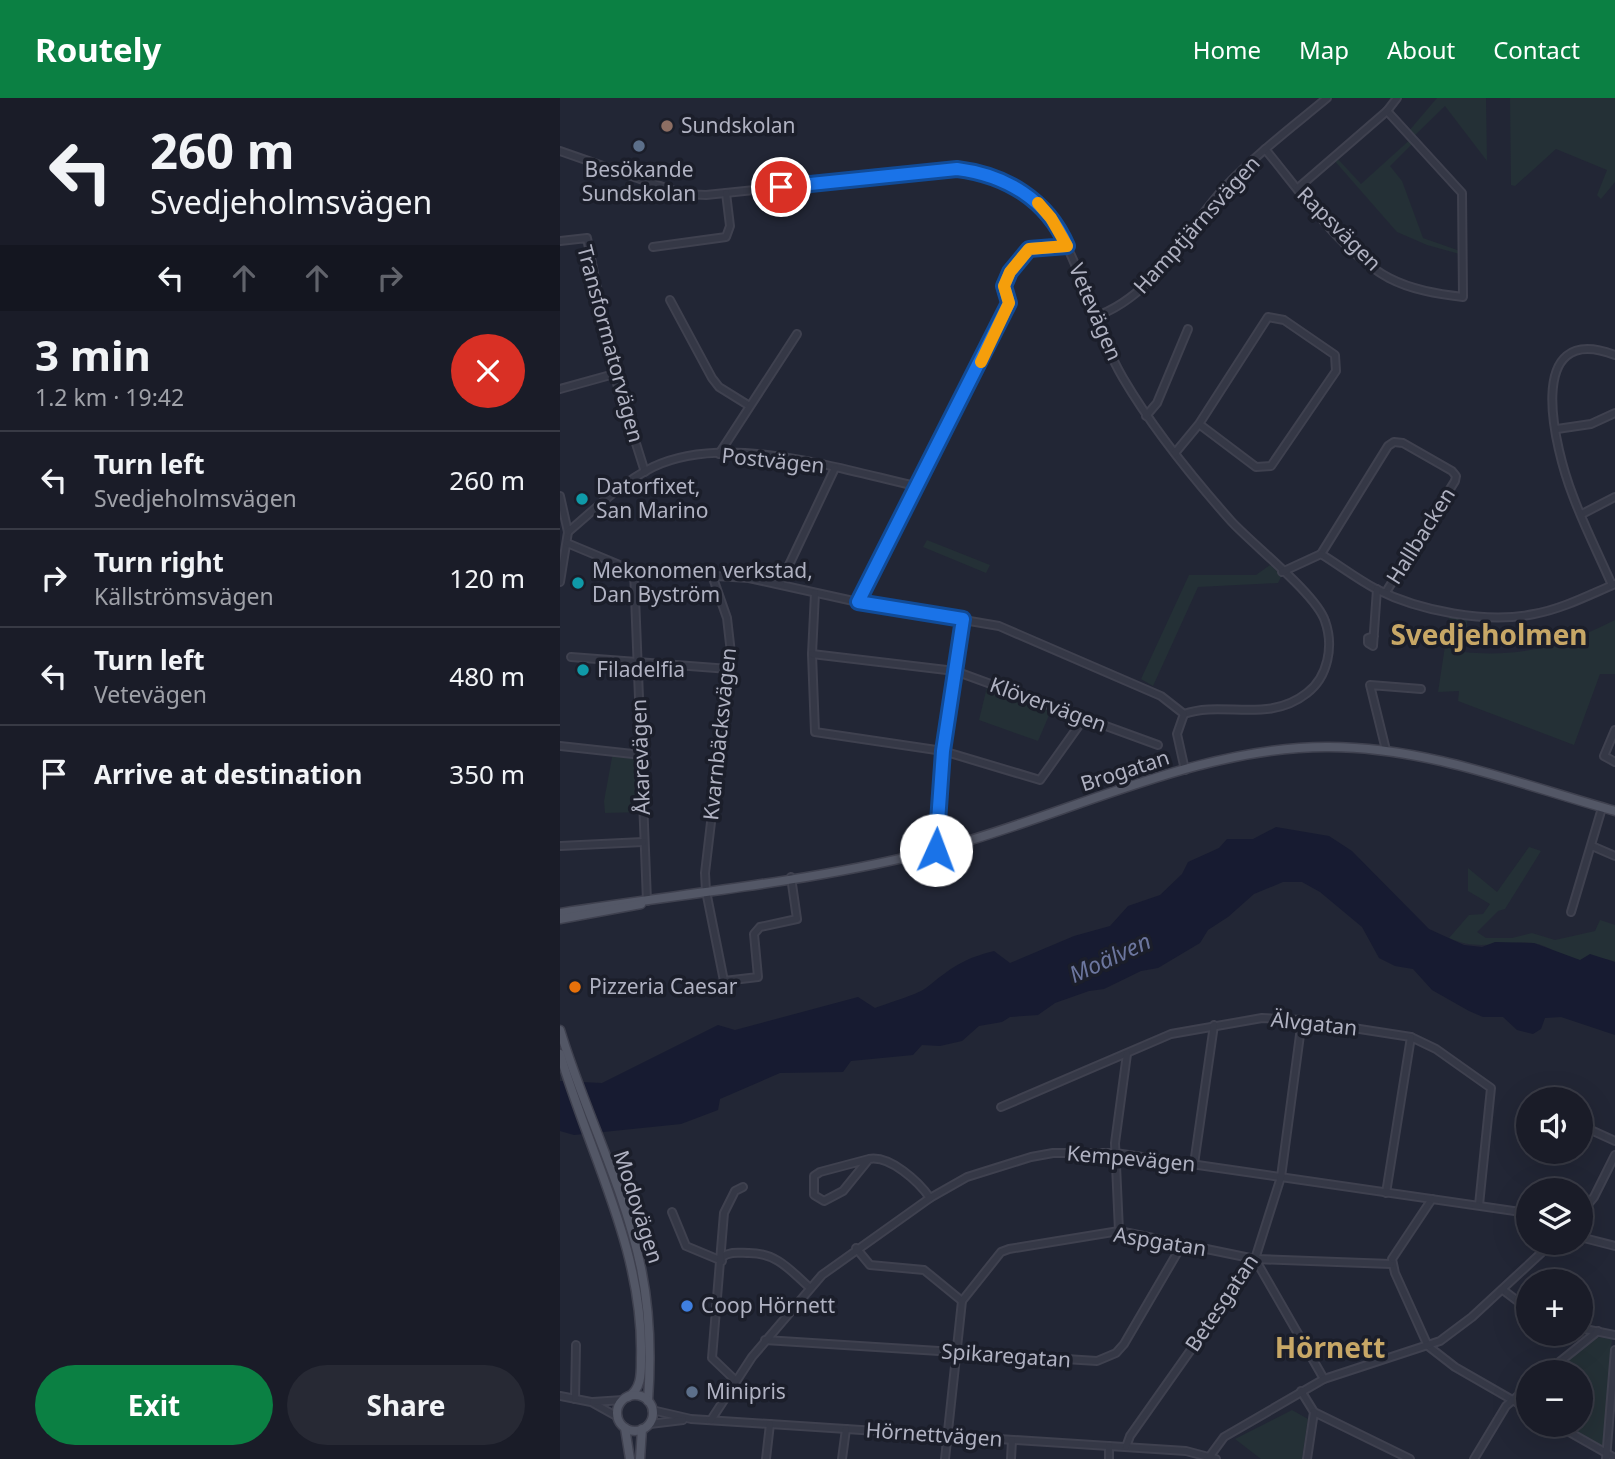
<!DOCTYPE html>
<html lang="en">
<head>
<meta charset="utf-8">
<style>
  :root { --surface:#1a1c28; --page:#272934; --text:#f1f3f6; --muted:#9fa1a8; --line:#383a45; --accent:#0b8043 }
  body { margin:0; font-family:"Noto Sans",sans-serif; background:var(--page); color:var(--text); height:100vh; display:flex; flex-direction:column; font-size:26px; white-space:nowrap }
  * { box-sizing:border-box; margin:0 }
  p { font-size:23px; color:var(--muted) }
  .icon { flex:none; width:38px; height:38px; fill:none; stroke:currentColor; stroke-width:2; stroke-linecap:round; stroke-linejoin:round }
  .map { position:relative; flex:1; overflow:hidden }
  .side { display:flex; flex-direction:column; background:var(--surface); width:560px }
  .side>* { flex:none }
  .guide { background:#1a1c28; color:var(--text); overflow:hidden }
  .controls { position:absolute; left:956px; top:989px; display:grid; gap:14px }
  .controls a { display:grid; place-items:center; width:77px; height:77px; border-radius:50%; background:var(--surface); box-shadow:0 7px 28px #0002,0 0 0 2px var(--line); font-size:35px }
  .pin { position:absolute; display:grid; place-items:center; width:60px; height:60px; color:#fff; margin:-30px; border:4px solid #fff; border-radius:50%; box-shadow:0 2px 7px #0007 }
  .me { position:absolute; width:77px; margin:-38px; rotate:2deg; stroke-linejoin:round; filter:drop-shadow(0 0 5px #0008) }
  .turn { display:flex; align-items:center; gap:24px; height:147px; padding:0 35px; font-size:32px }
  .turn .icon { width:91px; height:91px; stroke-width:2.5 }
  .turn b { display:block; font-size:49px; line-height:60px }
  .lanes { display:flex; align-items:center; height:66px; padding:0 35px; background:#0003; justify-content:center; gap:35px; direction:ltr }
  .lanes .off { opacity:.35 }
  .round { display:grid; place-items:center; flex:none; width:74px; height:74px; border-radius:37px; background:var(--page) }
  .overview { display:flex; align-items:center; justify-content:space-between; height:119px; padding:0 35px }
  h1 { font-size:42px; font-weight:700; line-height:52px }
  .action { display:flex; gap:14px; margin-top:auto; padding:14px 35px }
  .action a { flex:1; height:80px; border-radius:42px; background:var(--accent); color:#fff; font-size:28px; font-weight:700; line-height:80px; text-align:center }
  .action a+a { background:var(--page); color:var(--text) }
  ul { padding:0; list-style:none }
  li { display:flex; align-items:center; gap:21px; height:98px; padding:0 35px; border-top:2px solid var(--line) }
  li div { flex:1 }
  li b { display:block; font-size:26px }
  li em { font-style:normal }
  header { display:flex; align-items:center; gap:42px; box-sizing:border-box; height:98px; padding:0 35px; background:var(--accent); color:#fff }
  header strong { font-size:33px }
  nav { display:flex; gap:38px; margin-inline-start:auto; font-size:24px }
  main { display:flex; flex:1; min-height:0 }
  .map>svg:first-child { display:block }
  .green { fill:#243036 }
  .water { fill:#171b31 }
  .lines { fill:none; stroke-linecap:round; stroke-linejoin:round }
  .minor-casing { stroke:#3f414f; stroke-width:10 }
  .major-casing { stroke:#3f414f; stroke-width:11 }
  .minor { stroke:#353846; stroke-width:6 }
  .major { stroke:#535766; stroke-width:8 }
  .route-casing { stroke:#114b97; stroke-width:18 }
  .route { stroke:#1a73e8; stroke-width:12 }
  .slow { stroke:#f59e0b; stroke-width:12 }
  .education-dot { fill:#8d6e63; stroke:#1b1e2a; stroke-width:2.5 }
  .service-dot { fill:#5c6f8a; stroke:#1b1e2a; stroke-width:2.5 }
  .culture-dot { fill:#0f9aa8; stroke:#1b1e2a; stroke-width:2.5 }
  .food-dot { fill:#e8710a; stroke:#1b1e2a; stroke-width:2.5 }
  .shop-dot { fill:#3f7fe0; stroke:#1b1e2a; stroke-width:2.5 }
  .labels { text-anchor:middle; stroke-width:7; stroke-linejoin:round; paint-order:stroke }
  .poi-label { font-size:21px; fill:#b0b2c2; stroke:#1b1e2a; text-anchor:start }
  .street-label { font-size:21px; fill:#b0b2c2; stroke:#1b1e2a }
  .water-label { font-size:23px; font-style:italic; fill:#6c769e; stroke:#1b1e2a }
  .district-label { font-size:28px; font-weight:bold; fill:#c7a766; stroke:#1b1e2a }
</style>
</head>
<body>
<header>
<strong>Routely</strong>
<nav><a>Home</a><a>Map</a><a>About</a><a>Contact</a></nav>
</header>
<main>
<section class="side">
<div class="guide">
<div class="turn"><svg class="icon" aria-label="left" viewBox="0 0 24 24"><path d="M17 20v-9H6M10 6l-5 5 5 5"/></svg><div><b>260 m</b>Svedjeholmsvägen</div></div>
<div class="lanes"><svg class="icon" aria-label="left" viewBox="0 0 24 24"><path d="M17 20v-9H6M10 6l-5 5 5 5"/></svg><svg class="icon off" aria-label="ahead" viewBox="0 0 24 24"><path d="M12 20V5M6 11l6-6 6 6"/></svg><svg class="icon off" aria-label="ahead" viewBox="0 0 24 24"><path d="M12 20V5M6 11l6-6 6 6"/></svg><svg class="icon off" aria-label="right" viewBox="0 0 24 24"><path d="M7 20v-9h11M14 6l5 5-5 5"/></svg></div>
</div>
<div class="overview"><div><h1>3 min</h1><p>1.2 km · 19:42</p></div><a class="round" style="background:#d93025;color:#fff"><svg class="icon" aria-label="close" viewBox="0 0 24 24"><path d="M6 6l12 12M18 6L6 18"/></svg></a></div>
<ul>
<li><svg class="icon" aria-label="left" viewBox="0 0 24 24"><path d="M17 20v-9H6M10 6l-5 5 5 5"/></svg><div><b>Turn left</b><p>Svedjeholmsvägen</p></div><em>260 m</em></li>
<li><svg class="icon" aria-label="right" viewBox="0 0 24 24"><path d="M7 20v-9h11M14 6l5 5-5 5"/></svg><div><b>Turn right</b><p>Källströmsvägen</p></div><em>120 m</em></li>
<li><svg class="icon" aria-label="left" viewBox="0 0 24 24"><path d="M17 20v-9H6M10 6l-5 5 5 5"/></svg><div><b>Turn left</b><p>Vetevägen</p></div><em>480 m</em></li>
<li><svg class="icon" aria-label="arrive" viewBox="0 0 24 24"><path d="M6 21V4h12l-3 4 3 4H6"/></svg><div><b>Arrive at destination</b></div><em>350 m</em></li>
</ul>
<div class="action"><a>Exit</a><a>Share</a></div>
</section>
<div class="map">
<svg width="1055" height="1361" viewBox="0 0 1055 1361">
  <rect width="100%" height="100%" fill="#222635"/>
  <g class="green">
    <polygon points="877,0 926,0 927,63 885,8 853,39 856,42 830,68 842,83 863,140 903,154 903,157 867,147 837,134 773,61 776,59 801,86 853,39 848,34"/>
    <polygon points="950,0 1055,0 1055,84 1041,101 1037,97 1047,72 996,51 955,88 951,87"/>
    <polygon points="367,442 430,467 426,475 363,449"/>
    <polygon points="710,467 722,477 718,485 638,489 593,588 581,581 629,477 696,477"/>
    <path d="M890,515L908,518L904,554C959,560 1006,547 1055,522V576H1040L1014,647L898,603L899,593L878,594Z"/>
    <polygon points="428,585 493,608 478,643 419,622"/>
    <polygon points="53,654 82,657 83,714 45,715 44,703"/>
    <path d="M969,749L981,753L945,811L938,813L917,834L926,840H952L972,835L995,842L1035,833L1040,822L1055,827V864C1040,857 1034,863 1019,862C1003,861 989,847 973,845C943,842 918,854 889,840L909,817L923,816L930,806L908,793V770L937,794Z"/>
    <polygon points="1037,1239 1052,1241 1044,1349 1003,1327 1020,1326 1020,1274 992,1274"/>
    <polygon points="732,1312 748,1321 742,1361 701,1361 675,1341"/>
  </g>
  <path class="water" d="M716,729L769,738L792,753L869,831L904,847L922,849L935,844L974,845L1020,862L1030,856L1055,864V937L1001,919L985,920L981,931L973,936L957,932L943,919H923L909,913L872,892L853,871L835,868L819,860L802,829L760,794L742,784H723L694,796L668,819L648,832L640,845L598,870L581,873L544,891L529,893L495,905L478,917L450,919L442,924L419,928L402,943L380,948L362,947L353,957L291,963L283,974L220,975L160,1001L158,1012L121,1026L14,1037L0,1033V983L42,985L158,927L175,932L298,899L315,910C328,905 356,897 366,890C391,870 402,861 434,853L450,865L514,838L550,828L568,808L600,797L622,776L628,764L659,750L667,741H693Z"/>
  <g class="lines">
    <g class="minor-casing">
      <g id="minor">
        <path d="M705,51C739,92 782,155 829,180C852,192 878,196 903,199L902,95L827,13"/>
        <path d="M0,53L123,96L146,97L397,71C520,88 512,192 563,280C593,331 632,379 671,423C693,447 756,496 765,523C774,548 768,579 747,595C708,626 663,602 624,616"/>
        <polyline points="738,90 827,13 837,0"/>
        <polyline points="0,143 27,140 54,276 85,374"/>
        <polyline points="93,149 166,139 170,128 166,95"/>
        <polyline points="110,202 152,280 159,289 188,307"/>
        <path d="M534,219C601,196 628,123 677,77C705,49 737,25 767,0"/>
        <polyline points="0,291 54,276"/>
        <polyline points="586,318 597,305 628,231"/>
        <polyline points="997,331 1031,326 1055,315"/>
        <polyline points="615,355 639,326 708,219 724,222 775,257 776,273 711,368 696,369 639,326"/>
        <polyline points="159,356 237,236"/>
        <polyline points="0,398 8,434 0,484"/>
        <polyline points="1022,416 1055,399"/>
        <path d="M8,434C35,411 61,385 93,369C166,334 280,371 355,388"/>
        <polyline points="7,445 74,473 189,480 298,504 439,528 601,598 624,616 617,636 625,672"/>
        <polyline points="761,456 828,348 834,344 843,345 892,373 896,378 895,383 826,494"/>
        <polyline points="74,473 87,803"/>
        <path d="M722,474L761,456C779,467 797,481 816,491C859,513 927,526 974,516C1002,511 1029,497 1055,486"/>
        <polyline points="153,480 167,520 171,555 145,775 146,793 164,883 198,879 194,836 200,829 237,821 231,779"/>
        <polyline points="220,486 275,370"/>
        <path d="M1052,487C1039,457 1024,428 1013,398C995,352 962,222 1055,257"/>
        <polyline points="255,495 252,556 255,634 383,653 480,682 525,619"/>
        <path d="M298,504C347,404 400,306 449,205L444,188L450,174L469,151L507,148"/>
        <polyline points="814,538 808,540 808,545 813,548 817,491"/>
        <polyline points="252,556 395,573 598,647"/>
        <polyline points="11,559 169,571"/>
        <polyline points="1055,632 1044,658 1055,664"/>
        <polyline points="0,648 82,657"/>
        <polyline points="826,652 810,587 861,591"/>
        <polyline points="0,748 83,744"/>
        <polyline points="1032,748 1055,758"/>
        <polyline points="376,752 383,653 403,521"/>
        <polyline points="1011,814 1042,710"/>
        <polyline points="441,1009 611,936 702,920 742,922 851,939 876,951 931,990 919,1107"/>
        <polyline points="1020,1027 1055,1043"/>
        <path d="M309,1061L283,1093L264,1103L254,1097V1078L260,1074L309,1061C330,1057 359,1084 370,1100"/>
        <polyline points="634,1066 654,927"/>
        <polyline points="826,1095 851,939"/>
        <polyline points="872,1101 832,1161 835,1175 868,1248 895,1269 968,1311"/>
        <polyline points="112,1114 126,1148 162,1163"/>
        <polyline points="1020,1116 1034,1099 1055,1057"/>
        <polyline points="559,1133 555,1045 567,956"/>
        <polyline points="1020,1139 1055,1148"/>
        <polyline points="296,1150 310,1167 364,1172 402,1203"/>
        <path d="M162,1159C171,1153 179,1155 189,1155C217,1155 230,1172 250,1190"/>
        <polyline points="695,1161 764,1281"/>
        <polyline points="943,1192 968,1211"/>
        <polyline points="1020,1230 1055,1237"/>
        <polyline points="205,1242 537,1263 556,1255 564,1246 623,1145"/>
        <polyline points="987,1274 1038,1233"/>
        <polyline points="175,1282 152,1260 164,1115 175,1093 183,1089"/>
        <polyline points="741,1293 754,1314 850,1361"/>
        <polyline points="0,1298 31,1304 58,1319"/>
        <polyline points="15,1301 16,1247"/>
        <polyline points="33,1304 63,1302"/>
        <polyline points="92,1312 131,1321 626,1353 656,1361"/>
        <polyline points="151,1322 192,1259 262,1177 370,1100 407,1079 471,1059 493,1055 555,1055 968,1115"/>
        <polyline points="90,1326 123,1322"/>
        <polyline points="995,1326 1055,1360"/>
        <polyline points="566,1349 570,1338 695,1161 721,1079 742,922"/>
        <polyline points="650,1358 664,1339 764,1281 880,1243 912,1219 993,1144"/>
        <polyline points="206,1361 210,1326"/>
        <polyline points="282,1361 286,1331"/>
        <polyline points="385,1361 402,1203 441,1154 449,1151 559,1133 695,1161 831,1166"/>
        <polyline points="451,1361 452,1342"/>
        <polyline points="549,1361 549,1348"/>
        <polyline points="747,1361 754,1314"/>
        <polyline points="914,1361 946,1308 968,1289"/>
        <polyline points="1046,1361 1055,1252"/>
      </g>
    </g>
    <g class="major-casing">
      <g id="major">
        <path d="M0,815C125,795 253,784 376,752C503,719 637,648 769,649C867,649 962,687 1055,713"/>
        <polyline points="0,821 81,806"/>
        <path d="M0,932C24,1012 64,1088 81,1170C90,1213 91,1260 88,1303"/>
        <path d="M0,956C30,1058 84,1152 81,1260C81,1274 82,1291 68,1299"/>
        <circle cx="75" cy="1315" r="18"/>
        <polyline points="65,1330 70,1361"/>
        <polyline points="80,1361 82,1331"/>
      </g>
    </g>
    <use href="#minor" class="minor"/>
    <use href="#major" class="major"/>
  </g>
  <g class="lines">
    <g class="route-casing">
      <path id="route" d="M221,89L397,71C445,77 487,101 507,148L469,151L450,174L444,188L449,205L298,504L403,521L383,653L376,752"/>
    </g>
    <use href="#route" class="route"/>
    <polyline class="slow" points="421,264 449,205 444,188 450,174 469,151 507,148 491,120 478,105"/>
  </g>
  <circle class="education-dot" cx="107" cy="28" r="7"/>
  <g class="service-dot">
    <circle cx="79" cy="48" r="7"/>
    <circle cx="132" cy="1294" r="7"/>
  </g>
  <g class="culture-dot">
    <circle cx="22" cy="401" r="7"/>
    <circle cx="18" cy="485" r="7"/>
    <circle cx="23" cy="572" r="7"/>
  </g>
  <circle class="food-dot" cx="15" cy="889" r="7"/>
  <circle class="shop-dot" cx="127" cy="1208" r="7"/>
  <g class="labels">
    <g class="poi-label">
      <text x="121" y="35">Sundskolan</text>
      <text x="79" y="79" text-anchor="middle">Besökande<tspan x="79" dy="24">Sundskolan</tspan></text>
      <text x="36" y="396">Datorfixet,<tspan x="36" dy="24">San Marino</tspan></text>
      <text x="32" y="480">Mekonomen verkstad,<tspan x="32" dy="24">Dan Byström</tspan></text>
      <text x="37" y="579">Filadelfia</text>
      <text x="29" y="896">Pizzeria Caesar</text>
      <text x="141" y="1215">Coop Hörnett</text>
      <text x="146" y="1301">Minipris</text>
    </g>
    <g class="street-label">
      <text transform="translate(637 127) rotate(-48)" y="7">Hamptjärnsvägen</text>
      <text transform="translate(779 131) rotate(45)" y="7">Rapsvägen</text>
      <text transform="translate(535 214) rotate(67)" y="7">Vetevägen</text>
      <text transform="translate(50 246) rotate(75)" y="7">Transformatorvägen</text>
      <text transform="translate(213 363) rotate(6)" y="7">Postvägen</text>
      <text transform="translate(861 438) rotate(-58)" y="7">Hallbacken</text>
      <text transform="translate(488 607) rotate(20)" y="7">Klövervägen</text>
      <text transform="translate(160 636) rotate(-84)" y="7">Kvarnbäcksvägen</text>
      <text transform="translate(81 659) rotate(-92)" y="7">Åkarevägen</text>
      <text transform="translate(565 673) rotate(-18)" y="7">Brogatan</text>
      <text transform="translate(754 926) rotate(6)" y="7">Älvgatan</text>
      <text transform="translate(571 1061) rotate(5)" y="7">Kempevägen</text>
      <text transform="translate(78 1109) rotate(72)" y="7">Modovägen</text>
      <text transform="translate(600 1144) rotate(9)" y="7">Aspgatan</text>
      <text transform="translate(662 1205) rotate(-56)" y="7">Betesgatan</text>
      <text transform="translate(446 1258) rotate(4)" y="7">Spikaregatan</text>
      <text transform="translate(374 1337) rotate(4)" y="7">Hörnettvägen</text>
    </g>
    <g class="water-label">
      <text transform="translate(550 860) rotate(-25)" y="8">Moälven</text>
    </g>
    <g class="district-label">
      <text x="929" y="547">Svedjeholmen</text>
      <text x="770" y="1260">Hörnett</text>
    </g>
  </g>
</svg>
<div class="controls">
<a><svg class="icon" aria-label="sound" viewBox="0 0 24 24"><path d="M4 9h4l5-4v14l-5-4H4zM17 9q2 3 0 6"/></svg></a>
<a><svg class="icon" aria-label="layers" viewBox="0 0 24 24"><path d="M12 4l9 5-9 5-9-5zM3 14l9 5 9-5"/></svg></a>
<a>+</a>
<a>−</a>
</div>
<div class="pin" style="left:221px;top:89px;background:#d93025"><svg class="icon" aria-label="arrive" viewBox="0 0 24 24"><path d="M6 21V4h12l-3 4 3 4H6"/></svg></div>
<svg class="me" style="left:376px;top:752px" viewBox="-20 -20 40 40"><circle r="19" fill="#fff"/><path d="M0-13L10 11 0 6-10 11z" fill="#1a73e8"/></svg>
</div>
</main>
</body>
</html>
